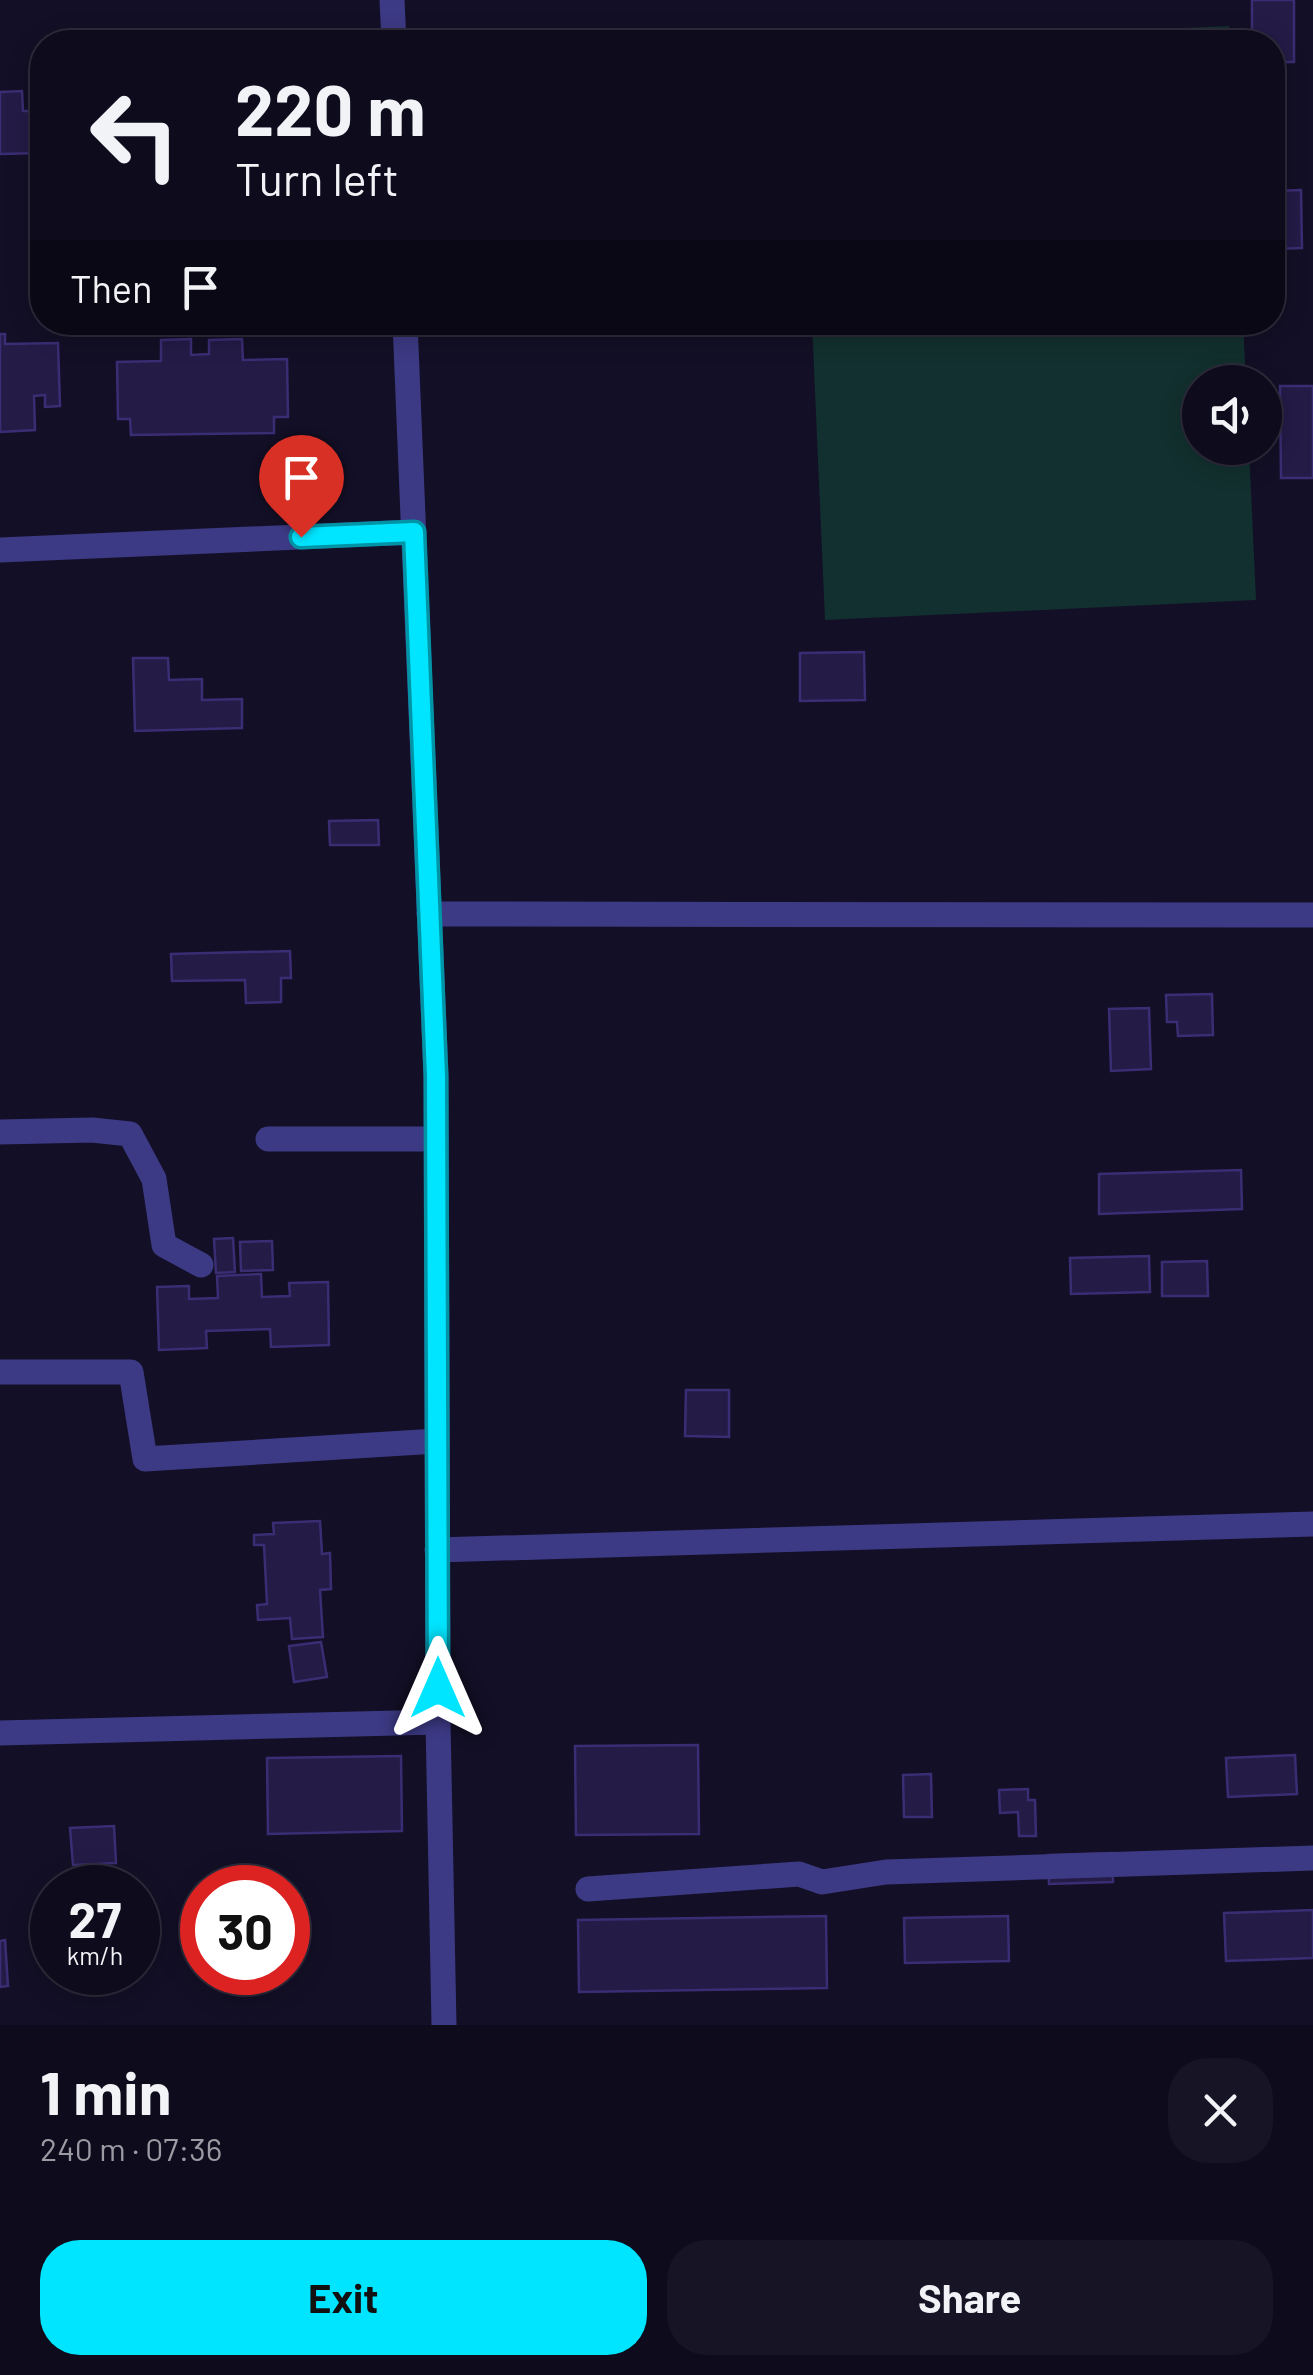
<!DOCTYPE html>
<html lang="en">
<head>
<meta charset="utf-8">
<style>
  :root { --surface:#0e0b1c; --page:#171425; --text:#f1f3f6; --muted:#9b9ba3; --line:#2e2b3b; --accent:#00e5ff }
  body { margin:0; font-family:Barlow,sans-serif; background:var(--page); color:var(--text); height:100vh; display:flex; flex-direction:column; font-size:38px; white-space:nowrap }
  * { box-sizing:border-box; margin:0 }
  p { font-size:32px; color:var(--muted) }
  .icon { flex:none; width:55px; height:55px; fill:none; stroke:currentColor; stroke-width:2; stroke-linecap:round; stroke-linejoin:round }
  .map { position:relative; height:2025px; overflow:hidden }
  .drawer { display:flex; flex-direction:column; background:var(--surface); flex:1 }
  .drawer>* { flex:none }
  .top-card { position:absolute; left:30px; top:30px; width:1255px; height:305px; border-radius:40px; box-shadow:0 5px 25px #0003,0 0 0 2px var(--line); background:#0e0b1c; color:var(--text); overflow:hidden }
  .fabs { position:absolute; left:1182px; top:365px; display:grid; gap:20px }
  .fabs a { display:grid; place-items:center; width:100px; height:100px; border-radius:50%; background:var(--surface); box-shadow:0 5px 25px #0003,0 0 0 2px var(--line); font-size:50px }
  .speed { position:absolute; left:30px; top:1865px; display:flex; gap:20px; font-size:50px; font-weight:700; text-align:center }
  .speed>* { display:grid; place-content:center; width:130px; height:130px; border-radius:50%; background:var(--surface); box-shadow:0 5px 25px #0003,0 0 0 2px var(--line); line-height:1 }
  .speed small { font-size:25px; font-weight:400 }
  .speed .limit { border:15px solid #d22; background:#fff; color:#111 }
  .pin { position:absolute; display:grid; place-items:center; width:85px; height:85px; color:#fff; margin:-102px -42px; border-radius:50% 50% 50% 0; rotate:-45deg; box-shadow:0 0 10px #0007 }
  .pin .icon { rotate:45deg }
  .me { position:absolute; width:110px; margin:-55px; rotate:0deg; stroke-linejoin:round; filter:drop-shadow(0 0 8px #0008) }
  .turn { display:flex; align-items:center; gap:35px; height:210px; padding:0 40px; font-size:45px }
  .turn .icon { width:130px; height:130px; stroke-width:2.5 }
  .turn b { display:block; font-size:70px; line-height:85px }
  .then { display:flex; align-items:center; height:95px; padding:0 40px; background:#0003; gap:20px; font-size:38px }
  .round { display:grid; place-items:center; flex:none; width:105px; height:105px; border-radius:40px; background:var(--page) }
  .headline { display:flex; align-items:center; justify-content:space-between; height:170px; padding:0 40px }
  h1 { font-size:60px; font-weight:700; line-height:75px }
  .primary-button { display:flex; gap:20px; margin-top:auto; padding:20px 40px }
  .primary-button a { flex:1; height:115px; border-radius:40px; background:var(--accent); color:#111; font-size:40px; font-weight:700; line-height:115px; text-align:center }
  .primary-button a+a { background:var(--page); color:var(--text) }
  .map>svg:first-child { display:block }
  .green { fill:#12302f }
  .building { fill:#241b47; stroke:#3b2d73; stroke-width:2.5 }
  .lines { fill:none; stroke-linecap:round; stroke-linejoin:round }
  .minor { stroke:#3d3a85; stroke-width:25 }
  .route-casing { stroke:#0095a6; stroke-width:25 }
  .route { stroke:#00e5ff; stroke-width:18 }
</style>
</head>
<body>
<div class="map">
<svg width="1313" height="2025" viewBox="0 0 1313 2025">
  <rect width="100%" height="100%" fill="#130f26"/>
  <g class="green">
    <polygon points="1229,26 1230,42 873,42"/>
    <polygon points="812,323 1243,323 1246,382 1200,382 1200,448 1249,448 1256,600 825,620"/>
  </g>
  <g class="building">
    <polygon points="1252,0 1294,0 1294,62 1272,62 1272,42 1252,42"/>
    <polygon points="22,91 23,111 42,111 42,153 0,154 0,92"/>
    <polygon points="1301,190 1302,248 1272,249 1272,191"/>
    <polygon points="0,334 5,334 5,344 58,343 60,406 45,407 45,395 34,396 35,430 0,432"/>
    <polygon points="191,339 191,355 209,354 209,340 242,339 243,360 287,359 288,417 274,417 274,433 131,435 130,419 118,419 117,362 161,361 161,340"/>
    <polygon points="1280,386 1313,386 1313,478 1281,478"/>
    <polygon points="864,652 865,700 800,701 800,653"/>
    <polygon points="133,658 168,658 169,680 202,679 202,700 242,699 242,728 135,731"/>
    <polygon points="378,820 379,845 330,845 329,821"/>
    <polygon points="290,951 291,978 281,978 281,1002 246,1003 245,980 172,981 171,954"/>
    <polygon points="1212,994 1213,1035 1178,1036 1177,1022 1167,1022 1166,995"/>
    <polygon points="1149,1008 1151,1069 1111,1071 1109,1009"/>
    <polygon points="1241,1170 1242,1209 1099,1214 1099,1174"/>
    <polygon points="233,1238 235,1272 216,1273 214,1239"/>
    <polygon points="272,1241 273,1270 241,1271 240,1242"/>
    <polygon points="1149,1256 1150,1292 1071,1294 1070,1258"/>
    <polygon points="1207,1261 1208,1296 1162,1296 1162,1262"/>
    <polygon points="261,1274 262,1297 290,1296 289,1283 328,1282 329,1345 271,1347 270,1329 206,1331 207,1348 159,1350 157,1287 189,1286 189,1299 218,1298 217,1276"/>
    <polygon points="686,1390 729,1390 729,1437 685,1436"/>
    <polygon points="320,1521 322,1554 330,1553 331,1589 320,1590 323,1637 292,1639 290,1618 258,1620 257,1605 267,1604 264,1545 254,1545 254,1535 274,1534 273,1523"/>
    <polygon points="321,1642 327,1677 294,1682 289,1646"/>
    <polygon points="698,1745 699,1834 576,1835 575,1746"/>
    <polygon points="1295,1755 1297,1794 1228,1797 1226,1758"/>
    <polygon points="401,1756 402,1831 268,1834 267,1758"/>
    <polygon points="931,1774 932,1817 904,1817 903,1775"/>
    <polygon points="1028,1789 1028,1800 1035,1800 1036,1836 1019,1836 1018,1812 1000,1813 999,1790"/>
    <polygon points="114,1826 116,1863 73,1865 70,1828"/>
    <polygon points="1112,1853 1113,1882 1049,1884 1048,1855"/>
    <polygon points="1313,1910 1313,1958 1226,1961 1224,1913"/>
    <polygon points="826,1916 827,1988 579,1992 578,1920"/>
    <polygon points="1008,1916 1009,1961 905,1963 904,1918"/>
    <polygon points="5,1940 8,1986 0,1987 0,1941"/>
  </g>
  <g class="lines">
    <g class="minor">
      <polyline points="392,0 394,42"/>
      <polyline points="405,322 436,1076 438,1722 444,2025"/>
      <polyline points="0,550 414,532"/>
      <polyline points="429,914 1313,915"/>
      <polyline points="0,1132 92,1130 130,1134 154,1179 164,1245 201,1265"/>
      <polyline points="268,1139 436,1139"/>
      <polyline points="0,1372 131,1372 145,1459 437,1441"/>
      <polyline points="437,1550 1313,1524"/>
      <polyline points="0,1733 438,1722"/>
      <polyline points="588,1889 799,1874 822,1882 886,1872 1313,1858"/>
    </g>
  </g>
  <g class="lines">
    <g class="route-casing">
      <polyline id="route" points="301,537 414,532 436,1076 438,1688"/>
    </g>
    <use href="#route" class="route"/>
  </g>
</svg>
<div class="fabs">
<a><svg class="icon" aria-label="sound" viewBox="0 0 24 24"><path d="M4 9h4l5-4v14l-5-4H4zM17 9q2 3 0 6"/></svg></a>
</div>
<div class="speed"><div>27<small>km/h</small></div><div class="limit">30</div></div>
<div class="pin" style="left:301px;top:537px;background:#d93025"><svg class="icon" aria-label="arrive" viewBox="0 0 24 24"><path d="M6 21V4h12l-3 4 3 4H6"/></svg></div>
<svg class="me" style="left:438px;top:1688px" viewBox="-20 -20 40 40"><path d="M0-17L14 15 0 8-14 15z" fill="#00e5ff" stroke="#fff" stroke-width="4"/></svg>
<div class="top-card">
<div class="turn"><svg class="icon" aria-label="left" viewBox="0 0 24 24"><path d="M17 20v-9H6M10 6l-5 5 5 5"/></svg><div><b>220 m</b>Turn left</div></div>
<div class="then">Then<svg class="icon" aria-label="arrive" viewBox="0 0 24 24"><path d="M6 21V4h12l-3 4 3 4H6"/></svg></div>
</div>
</div>
<section class="drawer">
<div class="headline"><div><h1>1 min</h1><p>240 m · 07:36</p></div><a class="round"><svg class="icon" aria-label="close" viewBox="0 0 24 24"><path d="M6 6l12 12M18 6L6 18"/></svg></a></div>
<div class="primary-button"><a>Exit</a><a>Share</a></div>
</section>
</body>
</html>
